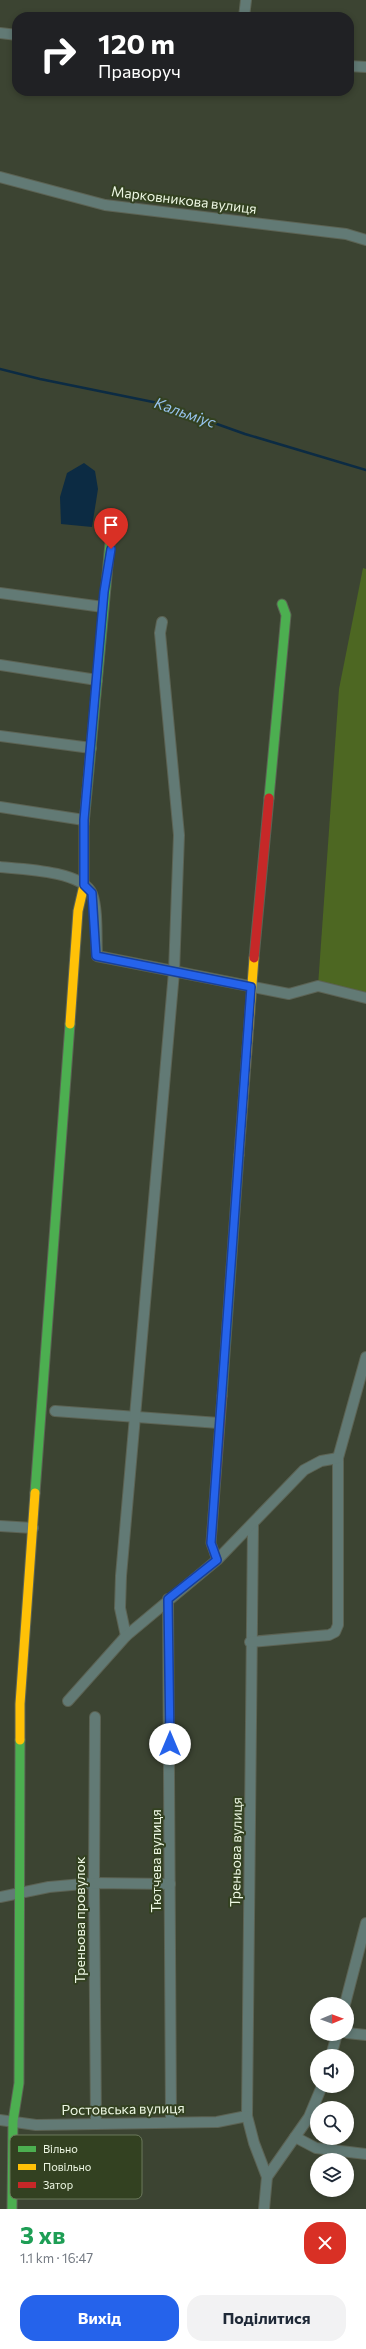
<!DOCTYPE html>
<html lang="uk">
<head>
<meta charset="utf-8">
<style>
  :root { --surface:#fff; --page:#f2f2f3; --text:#1f2937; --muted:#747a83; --accent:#2563eb }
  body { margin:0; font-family:Commissioner,sans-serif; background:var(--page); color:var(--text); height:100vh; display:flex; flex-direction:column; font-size:15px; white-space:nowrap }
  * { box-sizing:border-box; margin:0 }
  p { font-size:13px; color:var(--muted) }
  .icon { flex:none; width:22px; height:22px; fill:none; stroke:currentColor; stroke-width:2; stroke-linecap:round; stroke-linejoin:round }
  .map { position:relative; height:2209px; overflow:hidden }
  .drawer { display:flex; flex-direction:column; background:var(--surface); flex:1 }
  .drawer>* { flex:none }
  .hud { position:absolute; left:12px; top:12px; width:342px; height:84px; border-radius:16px; box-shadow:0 2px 6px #0003; background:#202124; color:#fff; overflow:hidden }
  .needle { width:26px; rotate:89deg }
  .tools { position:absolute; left:310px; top:1997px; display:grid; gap:8px }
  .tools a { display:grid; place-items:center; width:44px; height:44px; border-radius:50%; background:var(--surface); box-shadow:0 2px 6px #0003; font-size:20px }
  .pin { position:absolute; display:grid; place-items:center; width:34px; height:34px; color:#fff; margin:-41px -17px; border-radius:50% 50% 50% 0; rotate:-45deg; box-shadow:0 0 4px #0007 }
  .pin .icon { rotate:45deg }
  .me { position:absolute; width:44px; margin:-22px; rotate:0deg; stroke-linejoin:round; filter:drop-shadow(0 0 3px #0008) }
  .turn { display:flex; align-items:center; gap:14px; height:84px; padding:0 20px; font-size:18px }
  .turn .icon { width:52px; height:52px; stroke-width:2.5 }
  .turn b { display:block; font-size:28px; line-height:34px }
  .round { display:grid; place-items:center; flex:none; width:42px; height:42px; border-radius:16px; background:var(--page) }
  .overview { display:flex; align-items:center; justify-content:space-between; height:68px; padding:0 20px }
  h1 { font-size:24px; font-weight:700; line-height:30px; color:#1e9e55 }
  .button { display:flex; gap:8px; margin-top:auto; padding:8px 20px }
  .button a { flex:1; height:46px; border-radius:16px; background:var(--accent); color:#fff; font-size:16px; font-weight:700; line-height:46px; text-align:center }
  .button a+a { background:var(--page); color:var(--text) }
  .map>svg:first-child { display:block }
  .green { fill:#4d6722 }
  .water { fill:#0c2b43 }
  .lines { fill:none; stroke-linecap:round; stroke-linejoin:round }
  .stream { stroke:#0c2b43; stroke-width:2.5 }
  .street-casing { stroke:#5c6354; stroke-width:12 }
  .fast-casing { stroke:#5c6354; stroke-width:11 }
  .slow-casing { stroke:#5c6354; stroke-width:11 }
  .jam-casing { stroke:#5c6354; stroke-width:11 }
  .street { stroke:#627a75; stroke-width:10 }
  .fast { stroke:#4caf50; stroke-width:9 }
  .slow { stroke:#ffc107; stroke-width:9 }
  .jam { stroke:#c62828; stroke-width:9 }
  .route-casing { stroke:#184099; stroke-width:10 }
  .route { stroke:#2563eb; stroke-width:7 }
  .labels { text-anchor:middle; stroke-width:4; stroke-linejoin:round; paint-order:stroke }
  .street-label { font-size:14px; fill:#edf7e3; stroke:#334121 }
  .water-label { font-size:15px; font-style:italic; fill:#98c4ef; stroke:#334121 }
  .key { fill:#334121; stroke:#6b785b; stroke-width:1 }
  .key-label { font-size:11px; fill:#edf7e3 }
</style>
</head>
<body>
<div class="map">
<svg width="366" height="2209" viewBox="0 0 366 2209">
  <rect width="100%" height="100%" fill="#3c4432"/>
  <polygon class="green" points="363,568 366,569 366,996 318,986 339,689"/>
  <polygon class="water" points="84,463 95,471 98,489 92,527 61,524 60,497 67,473"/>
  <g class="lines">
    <polyline class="stream" points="0,369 40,379 158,403 245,434 366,470"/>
    <g class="street-casing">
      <g id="street">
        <polyline points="244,17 246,0"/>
        <polyline points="0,33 17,35"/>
        <polyline points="349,66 366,67"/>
        <polyline points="0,177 105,205 346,234 366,240"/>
        <polyline points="0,593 103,607"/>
        <polyline points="0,665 97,680"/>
        <polyline points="0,736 91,748"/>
        <polyline points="0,807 84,820"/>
        <path d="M0,867C21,869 83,871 92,894C98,909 96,939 97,956L289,994L318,986L366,998"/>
        <polyline points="55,1411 219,1423"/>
        <polyline points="253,1525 247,2116 254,2143 267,2177"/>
        <polyline points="0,1526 33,1528"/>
        <polyline points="168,1599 171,2122"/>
        <polyline points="126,1636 120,1608 121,1576 174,972 179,835 160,633 162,622"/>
        <polyline points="250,1642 329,1635 335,1632 338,1625 338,1458 366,1357"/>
        <polyline points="68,1701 126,1636 217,1560 304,1470 321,1461 338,1458"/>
        <polyline points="95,1717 94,1883 96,2124"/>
        <polyline points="0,1897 49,1887 94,1883 170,1884"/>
        <polyline points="345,2004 366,1923"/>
        <polyline points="347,2033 366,2035"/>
        <polyline points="331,2056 337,2034"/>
        <polyline points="0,2120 36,2125 217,2122 247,2116"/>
        <polyline points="295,2137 316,2148 366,2154"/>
        <polyline points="264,2209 267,2177 309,2117 322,2086"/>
      </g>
    </g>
    <g class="fast-casing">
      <g id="fast">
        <polyline points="269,798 286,615 282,604"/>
        <polyline points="84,824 110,543"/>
        <polyline points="222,1396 239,1155"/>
        <polyline points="35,1493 70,1024"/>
        <polyline points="12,2209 13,2121 19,2083 20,1740"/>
      </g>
    </g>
    <g class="slow-casing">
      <g id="slow">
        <polyline points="70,1024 78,911 84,885 84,824"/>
        <polyline points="239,1155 254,958"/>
        <polyline points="20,1740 20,1704 35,1493"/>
      </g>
    </g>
    <g class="jam-casing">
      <g id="jam">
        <polyline points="254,958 269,798"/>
        <polyline points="217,1560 211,1543 222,1396"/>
      </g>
    </g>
    <use href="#street" class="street"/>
    <use href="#fast" class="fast"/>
    <use href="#slow" class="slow"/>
    <use href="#jam" class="jam"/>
  </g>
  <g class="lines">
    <g class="route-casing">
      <polyline id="route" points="111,549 104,592 84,820 84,885 92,893 96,956 251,987 211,1543 217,1560 168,1599 170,1744"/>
    </g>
    <use href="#route" class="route"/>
  </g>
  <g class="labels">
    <g class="street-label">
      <text transform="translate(184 200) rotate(7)" y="5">Марковникова вулиця</text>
      <text transform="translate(236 1852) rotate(-89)" y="5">Треньова вулиця</text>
      <text transform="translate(156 1861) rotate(-90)" y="5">Тютчева вулиця</text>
      <text transform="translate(80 1920) rotate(-90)" y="5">Треньова провулок</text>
      <text transform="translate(123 2109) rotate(-1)" y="5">Ростовська вулиця</text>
    </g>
    <g class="water-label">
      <text transform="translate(185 413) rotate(19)" y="5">Кальміус</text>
    </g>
  </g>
  <rect x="10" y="2135" width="132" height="64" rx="6" class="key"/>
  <rect x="18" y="2146" width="18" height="6" fill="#4caf50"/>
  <rect x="18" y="2164" width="18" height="6" fill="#ffc107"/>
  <rect x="18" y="2182" width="18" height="6" fill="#c62828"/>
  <g class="key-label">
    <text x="43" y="2153">Вільно</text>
    <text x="43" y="2171">Повільно</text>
    <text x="43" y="2189">Затор</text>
  </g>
</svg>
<div class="tools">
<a><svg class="needle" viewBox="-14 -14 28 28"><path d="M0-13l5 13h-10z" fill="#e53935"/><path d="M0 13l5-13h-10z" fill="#747a83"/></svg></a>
<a><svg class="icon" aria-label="sound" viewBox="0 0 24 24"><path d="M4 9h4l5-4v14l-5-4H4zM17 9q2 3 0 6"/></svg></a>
<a><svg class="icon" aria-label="search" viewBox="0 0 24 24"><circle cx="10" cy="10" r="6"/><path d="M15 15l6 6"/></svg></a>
<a><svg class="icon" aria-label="layers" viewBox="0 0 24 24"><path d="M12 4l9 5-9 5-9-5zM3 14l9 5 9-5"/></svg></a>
</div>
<div class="pin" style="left:111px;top:549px;background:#d93025"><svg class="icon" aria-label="arrive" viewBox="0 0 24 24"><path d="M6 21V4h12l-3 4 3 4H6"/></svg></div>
<svg class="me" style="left:170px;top:1744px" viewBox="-20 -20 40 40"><circle r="19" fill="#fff"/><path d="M0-13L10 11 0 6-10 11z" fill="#2563eb"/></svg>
<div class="hud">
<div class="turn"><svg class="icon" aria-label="right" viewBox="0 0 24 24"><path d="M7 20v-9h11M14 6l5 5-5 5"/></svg><div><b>120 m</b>Праворуч</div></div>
</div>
</div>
<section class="drawer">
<div class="overview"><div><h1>3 хв</h1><p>1.1 km · 16:47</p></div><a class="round" style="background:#d93025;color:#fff"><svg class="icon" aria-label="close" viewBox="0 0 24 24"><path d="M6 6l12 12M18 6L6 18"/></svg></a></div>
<div class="button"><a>Вихід</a><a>Поділитися</a></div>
</section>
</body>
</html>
